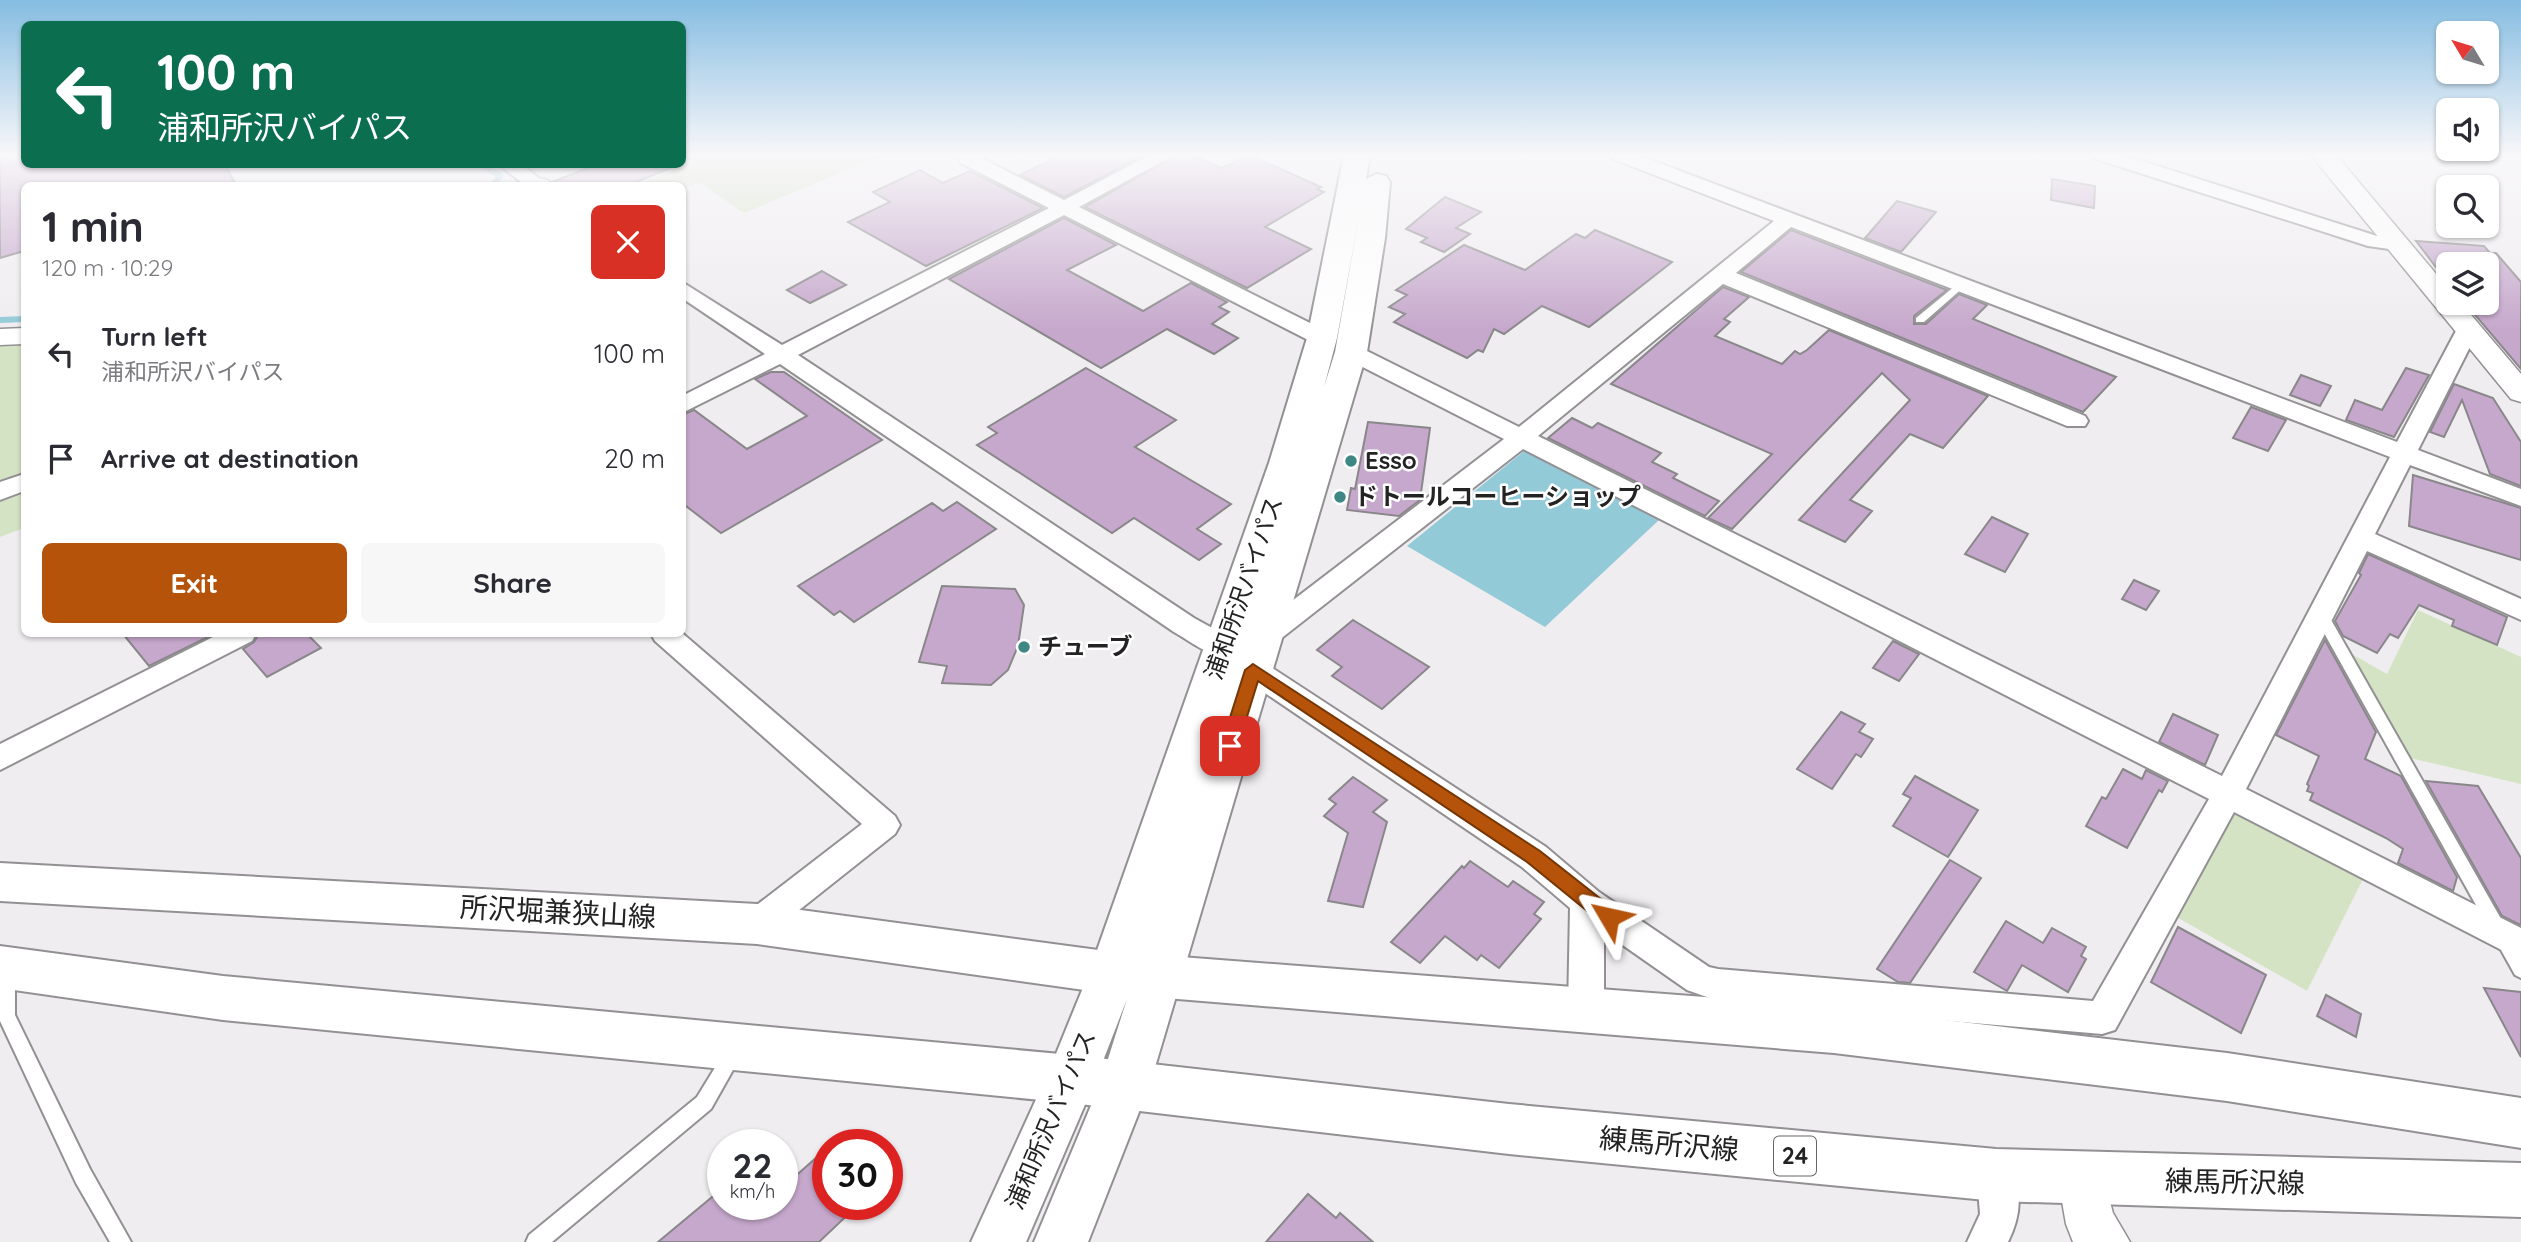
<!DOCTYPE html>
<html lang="en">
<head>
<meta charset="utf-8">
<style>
  :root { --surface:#fff; --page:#f7f7f7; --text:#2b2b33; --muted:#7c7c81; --accent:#b45309 }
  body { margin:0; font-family:Quicksand,"Noto Sans JP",sans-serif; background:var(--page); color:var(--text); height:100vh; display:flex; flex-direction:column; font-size:26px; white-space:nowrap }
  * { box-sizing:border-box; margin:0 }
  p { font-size:23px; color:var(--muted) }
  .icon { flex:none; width:38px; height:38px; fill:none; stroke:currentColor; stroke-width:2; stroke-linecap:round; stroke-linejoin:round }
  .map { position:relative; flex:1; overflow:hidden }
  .drawer { position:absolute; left:21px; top:182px; width:665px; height:455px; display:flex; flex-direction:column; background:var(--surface); border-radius:10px; box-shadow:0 2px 5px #0004 }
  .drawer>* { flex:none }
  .top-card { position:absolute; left:21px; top:21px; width:665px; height:147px; border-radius:10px; box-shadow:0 2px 5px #0004; background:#0b6e4f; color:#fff; overflow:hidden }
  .needle { width:46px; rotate:308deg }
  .buttons { position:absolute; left:2436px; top:21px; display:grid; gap:14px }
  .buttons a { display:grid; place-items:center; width:63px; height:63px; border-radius:10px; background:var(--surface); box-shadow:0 2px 5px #0004; font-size:35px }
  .speed { position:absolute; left:707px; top:1129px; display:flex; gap:14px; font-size:35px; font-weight:700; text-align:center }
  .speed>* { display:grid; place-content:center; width:91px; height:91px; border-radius:50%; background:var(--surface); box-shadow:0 2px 5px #0004; line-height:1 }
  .speed small { font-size:18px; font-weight:400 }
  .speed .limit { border:10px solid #d22; background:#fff; color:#111 }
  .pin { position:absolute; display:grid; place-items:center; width:60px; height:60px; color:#fff; margin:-30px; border-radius:14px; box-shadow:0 4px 10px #0006 }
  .me { position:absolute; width:77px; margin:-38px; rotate:306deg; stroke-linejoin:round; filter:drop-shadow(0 0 5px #0008) }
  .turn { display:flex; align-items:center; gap:24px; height:147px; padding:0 21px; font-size:32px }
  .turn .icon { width:91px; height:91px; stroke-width:2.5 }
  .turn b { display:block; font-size:49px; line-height:60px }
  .round { display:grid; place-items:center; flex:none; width:74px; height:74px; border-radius:10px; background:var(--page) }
  .head { display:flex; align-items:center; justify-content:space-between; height:119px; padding:0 21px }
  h1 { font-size:42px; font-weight:700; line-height:52px }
  .action { display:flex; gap:14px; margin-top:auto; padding:14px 21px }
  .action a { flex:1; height:80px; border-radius:10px; background:var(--accent); color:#fff; font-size:28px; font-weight:700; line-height:80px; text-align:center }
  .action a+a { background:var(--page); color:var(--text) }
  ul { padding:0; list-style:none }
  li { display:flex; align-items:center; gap:21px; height:105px; padding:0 21px }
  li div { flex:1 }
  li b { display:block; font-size:26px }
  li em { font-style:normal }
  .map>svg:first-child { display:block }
  .green { fill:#d5e3c5 }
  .water { fill:#93cad8 }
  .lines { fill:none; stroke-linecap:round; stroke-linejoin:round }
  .stream { stroke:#93cad8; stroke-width:6 }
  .building { fill:#c6a8cc; stroke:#89878a; stroke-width:2 }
  .service-casing { stroke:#939094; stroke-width:4 }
  .minor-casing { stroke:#939094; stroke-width:4 }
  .tertiary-casing { stroke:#939094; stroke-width:3 }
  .secondary-casing { stroke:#939094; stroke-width:4 }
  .primary-casing { stroke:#939094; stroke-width:4 }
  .trunk-casing { stroke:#939094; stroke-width:4 }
  .service { fill:#fff; fill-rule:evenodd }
  .minor { fill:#fff; fill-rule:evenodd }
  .tertiary { fill:#fff; fill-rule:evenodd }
  .secondary { fill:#fff; fill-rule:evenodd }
  .primary { fill:#fff; fill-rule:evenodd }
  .trunk { fill:#fff; fill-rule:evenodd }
  .route { fill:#b45309; stroke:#753606; stroke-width:2 }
  .poi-dot { fill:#3f8784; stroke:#fff; stroke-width:2.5 }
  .labels { text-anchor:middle; stroke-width:5; stroke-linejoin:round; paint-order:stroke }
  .shield { fill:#fff; stroke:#666566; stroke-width:2 }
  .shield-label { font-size:23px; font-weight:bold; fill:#242324 }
  .poi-label { font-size:24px; font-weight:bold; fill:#242324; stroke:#fff; text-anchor:start }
  .street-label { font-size:24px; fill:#242324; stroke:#fff }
  .near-street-label { font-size:28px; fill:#242324; stroke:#fff }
</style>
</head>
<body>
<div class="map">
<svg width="2521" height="1242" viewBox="0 0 2521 1242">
  <rect width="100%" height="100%" fill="#f0edf1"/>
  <g class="green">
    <polygon points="683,155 883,155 744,213 699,182 683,189 682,186 636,185 694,163"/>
    <polygon points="24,342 24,528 0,537 0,344"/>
    <polygon points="2418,610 2521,657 2521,784 2410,758 2350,653 2387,674"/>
    <polygon points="2233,805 2365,875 2307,991 2173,915"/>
  </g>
  <polygon class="water" points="1524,451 1659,520 1545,627 1407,546"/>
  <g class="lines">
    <g class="stream">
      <polyline points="481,164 500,176 492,186"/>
      <polyline points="0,320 24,319"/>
    </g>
  </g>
  <g class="building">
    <polygon points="0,155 24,155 24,164 224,164 237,186 24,186 24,251 0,258"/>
    <polygon points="1060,155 1144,155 1064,197 1020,175"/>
    <polygon points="1177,155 1192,155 1221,168 1250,155 1321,187 1317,189 1324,192 1265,227 1311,249 1247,288 1085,207"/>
    <polygon points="598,164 676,164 676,166 626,186 554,186 552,182"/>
    <polygon points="920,170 943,183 970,171 1043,208 926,266 848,222 890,202 873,192"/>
    <polygon points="2052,179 2095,186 2094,208 2051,200"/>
    <polygon points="1445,197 1481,212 1456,228 1470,234 1444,252 1421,242 1427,238 1406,229"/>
    <polygon points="1897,201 1936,212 1901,252 1865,238"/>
    <polygon points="1064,218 1116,245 1067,270 1143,311 1191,283 1227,302 1219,307 1229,312 1212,324 1238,338 1214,354 1167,329 1101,368 949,279"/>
    <polygon points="1595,230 1672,262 1589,327 1542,306 1504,334 1494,329 1483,352 1478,350 1467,358 1394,322 1405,314 1389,307 1407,295 1396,290 1464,245 1525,270 1576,234 1585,238"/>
    <polygon points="1791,230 1947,290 1914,316 1914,324 1926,324 1959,294 1987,305 1973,319 2116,377 2083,412 1741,272"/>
    <polygon points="2416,241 2484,246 2490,253 2496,253 2521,282 2521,369 2465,303 2487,303 2487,264 2448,264 2448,283"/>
    <polygon points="822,271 846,285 810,303 787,290"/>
    <polygon points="1723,287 1749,297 1724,319 1730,322 1715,336 1782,364 1795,351 1800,354 1807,350 1829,330 1988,396 1943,448 1910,434 1850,500 1872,511 1845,542 1799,520 1910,400 1882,373 1732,529 1708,518 1772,454 1611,384"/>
    <polygon points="1086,368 1176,420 1135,447 1231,504 1197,529 1221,544 1199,560 1134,518 1112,533 977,445 997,433 988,427"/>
    <polygon points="2406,368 2429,375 2394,437 2346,420 2355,400 2382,410"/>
    <polygon points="771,372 784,372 882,440 721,533 682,503 682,415 694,410 747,449 807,416 755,379"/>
    <polygon points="2301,375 2331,386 2320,406 2290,395"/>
    <polygon points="2454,384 2493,398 2521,442 2521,486 2490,474 2462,400 2444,437 2430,432"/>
    <polygon points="2251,407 2286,420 2268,451 2233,438"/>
    <polygon points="1572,418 1592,428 1598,423 1661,453 1652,462 1677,474 1673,478 1719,501 1705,516 1548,438"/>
    <polygon points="1368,422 1430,428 1420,500 1399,516 1347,510 1351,488 1355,489"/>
    <polygon points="2413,475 2521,508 2521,560 2409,526"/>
    <polygon points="957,502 996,529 854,622 840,611 834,615 798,586 932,503 943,511"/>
    <polygon points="1992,517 2028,534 2005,572 1965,554"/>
    <polygon points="2368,554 2507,617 2497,645 2452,626 2454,620 2419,605 2398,638 2390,634 2377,653 2343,636 2335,621 2361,575 2359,573"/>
    <polygon points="2134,580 2159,591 2146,610 2122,599"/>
    <polygon points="942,586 1015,589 1024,605 1018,646 1008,670 991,685 942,683 947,666 919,662"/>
    <polygon points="1353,620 1429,667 1382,709 1332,676 1342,667 1317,650"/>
    <polygon points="123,634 214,634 149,666"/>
    <polygon points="259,634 307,634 321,648 267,677 243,649 254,642"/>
    <polygon points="2325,640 2376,732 2365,759 2401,776 2457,877 2453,891 2398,863 2403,849 2386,838 2310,800 2313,793 2307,791 2309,786 2307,784 2319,756 2276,735"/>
    <polygon points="1893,641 1919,654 1899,681 1873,668"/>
    <polygon points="1841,712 1865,724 1859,732 1873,739 1861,757 1856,754 1832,789 1797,769"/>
    <polygon points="2173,714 2218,735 2205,765 2159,742"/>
    <polygon points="2123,769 2142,779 2146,770 2168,781 2162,792 2159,790 2127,848 2086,826 2102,797 2106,799"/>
    <polygon points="1915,776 1978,810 1948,857 1893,826 1911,798 1903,794"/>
    <polygon points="1353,777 1387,800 1373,812 1387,822 1363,907 1328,901 1348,833 1324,816 1336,804 1329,799"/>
    <polygon points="2426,781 2478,786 2521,858 2521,925 2502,916"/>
    <polygon points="1950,860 1981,878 1910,983 1898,982 1877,969"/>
    <polygon points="1470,861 1508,887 1513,881 1544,902 1534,914 1541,919 1499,968 1481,955 1477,960 1445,936 1420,963 1391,942 1462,866 1464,868"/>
    <polygon points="2006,921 2043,943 2052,928 2086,947 2081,956 2086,959 2068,992 2022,965 2007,991 1974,972"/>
    <polygon points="2178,927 2266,975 2241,1033 2151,982"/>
    <polygon points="2484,988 2521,992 2521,1057"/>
    <polygon points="2326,995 2361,1014 2356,1037 2317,1016"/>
    <polygon points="816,1158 828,1171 828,1204 859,1204 819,1242 658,1242 723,1188 723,1204 782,1204 782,1188"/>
    <polygon points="1308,1194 1336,1218 1340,1213 1373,1242 1266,1242"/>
  </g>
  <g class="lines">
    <g class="service-casing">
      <g id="service">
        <polygon points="1961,281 1966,284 1965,286 1924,322 1916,322 1916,318"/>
        <polygon points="2321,610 2326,611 2521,954 2521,978 2515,975 2314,615"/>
        <polygon points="6,962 12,965 15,970 15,1015 90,1169 131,1242 110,1242 76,1183 0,1021 0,964"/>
        <polygon points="733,1046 739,1048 742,1054 711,1109 552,1242 526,1242 529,1235 697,1097 727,1048"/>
      </g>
    </g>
    <g class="minor-casing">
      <g id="minor">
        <path d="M961,155H985L983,159L1064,200L1150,155H1174L1079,207L1330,333L1333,338L1330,343H1314L1064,215L798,355L1194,618L1234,640L1238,647L1234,654C1213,661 1192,642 1174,632L780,364L682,413V396L765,354L682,298V282L782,345L1049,208L961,163L958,159Z"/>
        <path d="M1611,155H1638L2397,442L2457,329L2460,324H2476L2479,329L2418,450L2521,489V506L2410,465L2375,534L2521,599V620L2367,551L2246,789L2521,928V960L2234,812L2115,1030L2102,1034L1718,1001L1687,990L1604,932V1011L1599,1022L1586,1027L1573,1022L1568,1011L1570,908L1522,867L1243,678L1239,670L1243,662L1253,659L1263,662L1546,847L1599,892L1709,967L1718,969L2093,1001L2209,799L1523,449L1274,644L1264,647L1254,644L1250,637L1254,630L1504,439L1343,357L1340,352L1343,347H1359L1519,427L1774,221L1613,159ZM1791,227L2390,457L2222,776L1538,436L1723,284L2067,426H2085L2088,421L2085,416L1736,273Z"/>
        <polygon points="2094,155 2123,155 2377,236 2403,240 2406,244 2396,250 2368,246 2096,159"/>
        <polygon points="498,164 521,164 549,186 526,186"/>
        <polygon points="24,474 24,491 0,500 0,482"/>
        <polygon points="682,633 895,816 900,825 895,834 769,934 757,939 745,934 740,924 745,914 862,824 655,641 651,634"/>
        <polygon points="219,634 256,634 252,641 0,770 0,744"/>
        <path d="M1996,1156L2010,1161C2022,1191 2022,1214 2008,1242H1967L1980,1214L1977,1175L1982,1161Z"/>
      </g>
    </g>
    <g class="tertiary-casing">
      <g id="tertiary">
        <polygon points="2311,155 2336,155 2448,288 2448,303 2461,303 2521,374 2521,402 2511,399"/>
        <polygon points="539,178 548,180 551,185 526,186 530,180"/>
        <polygon points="24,328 24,344 0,345 0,329"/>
        <polygon points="2082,1155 2099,1162 2113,1213 2130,1242 2073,1242 2066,1224 2058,1179 2065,1162"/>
      </g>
    </g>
    <g class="secondary-casing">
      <g id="secondary">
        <polygon points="0,863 757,904 1113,952 1130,958 1137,973 1130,988 1113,994 757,944 0,901"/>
        <polygon points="0,946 223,976 1071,1055 1089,1062 1096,1079 1089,1096 1071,1103 223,1020 0,988"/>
      </g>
    </g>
    <g class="primary-casing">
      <g id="primary">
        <polygon points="1129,953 1834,1007 2227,1053 2521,1098 2521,1148 2227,1101 1834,1053 1129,995 1112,989 1105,974 1112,959"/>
        <polygon points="1071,1055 1509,1104 1996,1149 2521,1163 2521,1217 1996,1201 1509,1154 1071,1103 1053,1096 1046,1079 1053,1062"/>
      </g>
    </g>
    <g class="trunk-casing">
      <path id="trunk" d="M1344,155H1370L1366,179L1377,174L1386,176L1390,182L1385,238L1367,352L1150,1084L1088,1242H1034L1100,1084L1127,999L1096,1079L1026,1242H971L1049,1071L1089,973L1269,463L1307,338ZM1360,211L1335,352L1324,387L1337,338Z"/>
    </g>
    <use href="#service" class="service"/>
    <use href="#minor" class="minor"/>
    <use href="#tertiary" class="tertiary"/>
    <use href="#secondary" class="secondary"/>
    <use href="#primary" class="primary"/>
    <use href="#trunk" class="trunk"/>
  </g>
  <linearGradient id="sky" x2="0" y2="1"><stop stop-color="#86bde2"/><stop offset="0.47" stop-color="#f8f7f9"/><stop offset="1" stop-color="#f8f7f9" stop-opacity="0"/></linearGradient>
  <rect width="2521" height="329" fill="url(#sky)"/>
  <polygon class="route" points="1253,664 1540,851 1616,911 1619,917 1616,923 1602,923 1527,862 1258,681 1238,746 1230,753 1223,751 1221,746 1245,670"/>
  <g class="poi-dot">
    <circle cx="1351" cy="461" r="7"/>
    <circle cx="1340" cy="497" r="7"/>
    <circle cx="1024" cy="647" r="7"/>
  </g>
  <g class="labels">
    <rect class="shield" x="1774" y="1136.5" width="42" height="39" rx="5"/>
    <g class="shield-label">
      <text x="1795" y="1164">24</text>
    </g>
    <g class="poi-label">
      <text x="1365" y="469">Esso</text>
      <text x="1354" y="505">ドトールコーヒーショップ</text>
      <text x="1038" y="655">チューブ</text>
    </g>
    <g class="street-label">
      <text transform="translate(1244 588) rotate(-71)" y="8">浦和所沢バイパス</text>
      <text transform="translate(1051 1120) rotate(-67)" y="8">浦和所沢バイパス</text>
    </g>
    <g class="near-street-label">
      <text transform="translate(558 912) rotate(3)" y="10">所沢堀兼狭山線</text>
      <text transform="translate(1669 1144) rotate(5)" y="10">練馬所沢線</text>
      <text transform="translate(2235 1182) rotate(1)" y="10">練馬所沢線</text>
    </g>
  </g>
</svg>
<div class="buttons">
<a><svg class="needle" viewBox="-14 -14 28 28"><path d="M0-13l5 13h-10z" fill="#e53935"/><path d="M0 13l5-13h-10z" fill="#7c7c81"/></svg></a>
<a><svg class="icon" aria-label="sound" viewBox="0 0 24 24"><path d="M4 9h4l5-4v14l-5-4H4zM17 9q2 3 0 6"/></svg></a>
<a><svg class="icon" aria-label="search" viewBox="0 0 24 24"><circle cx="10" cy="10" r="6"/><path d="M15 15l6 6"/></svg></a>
<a><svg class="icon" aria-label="layers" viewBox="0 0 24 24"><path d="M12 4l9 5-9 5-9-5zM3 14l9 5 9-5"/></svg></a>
</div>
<div class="speed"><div>22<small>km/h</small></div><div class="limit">30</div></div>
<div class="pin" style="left:1230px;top:746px;background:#d93025"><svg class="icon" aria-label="arrive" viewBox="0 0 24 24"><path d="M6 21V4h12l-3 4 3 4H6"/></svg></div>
<svg class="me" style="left:1609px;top:917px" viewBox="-20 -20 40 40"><path d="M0-17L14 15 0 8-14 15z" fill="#b45309" stroke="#fff" stroke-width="4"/></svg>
<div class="top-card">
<div class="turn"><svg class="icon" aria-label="left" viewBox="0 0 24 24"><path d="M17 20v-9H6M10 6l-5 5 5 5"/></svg><div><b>100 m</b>浦和所沢バイパス</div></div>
</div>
<section class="drawer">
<div class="head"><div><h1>1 min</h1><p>120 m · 10:29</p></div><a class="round" style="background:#d93025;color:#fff"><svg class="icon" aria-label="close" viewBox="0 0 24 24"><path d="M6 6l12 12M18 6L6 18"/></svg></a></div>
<ul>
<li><svg class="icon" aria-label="left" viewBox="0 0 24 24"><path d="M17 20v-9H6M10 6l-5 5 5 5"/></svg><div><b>Turn left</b><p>浦和所沢バイパス</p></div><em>100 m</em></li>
<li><svg class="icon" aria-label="arrive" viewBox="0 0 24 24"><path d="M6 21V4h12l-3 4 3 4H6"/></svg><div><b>Arrive at destination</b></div><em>20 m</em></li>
</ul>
<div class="action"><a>Exit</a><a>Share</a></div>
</section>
</div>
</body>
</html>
